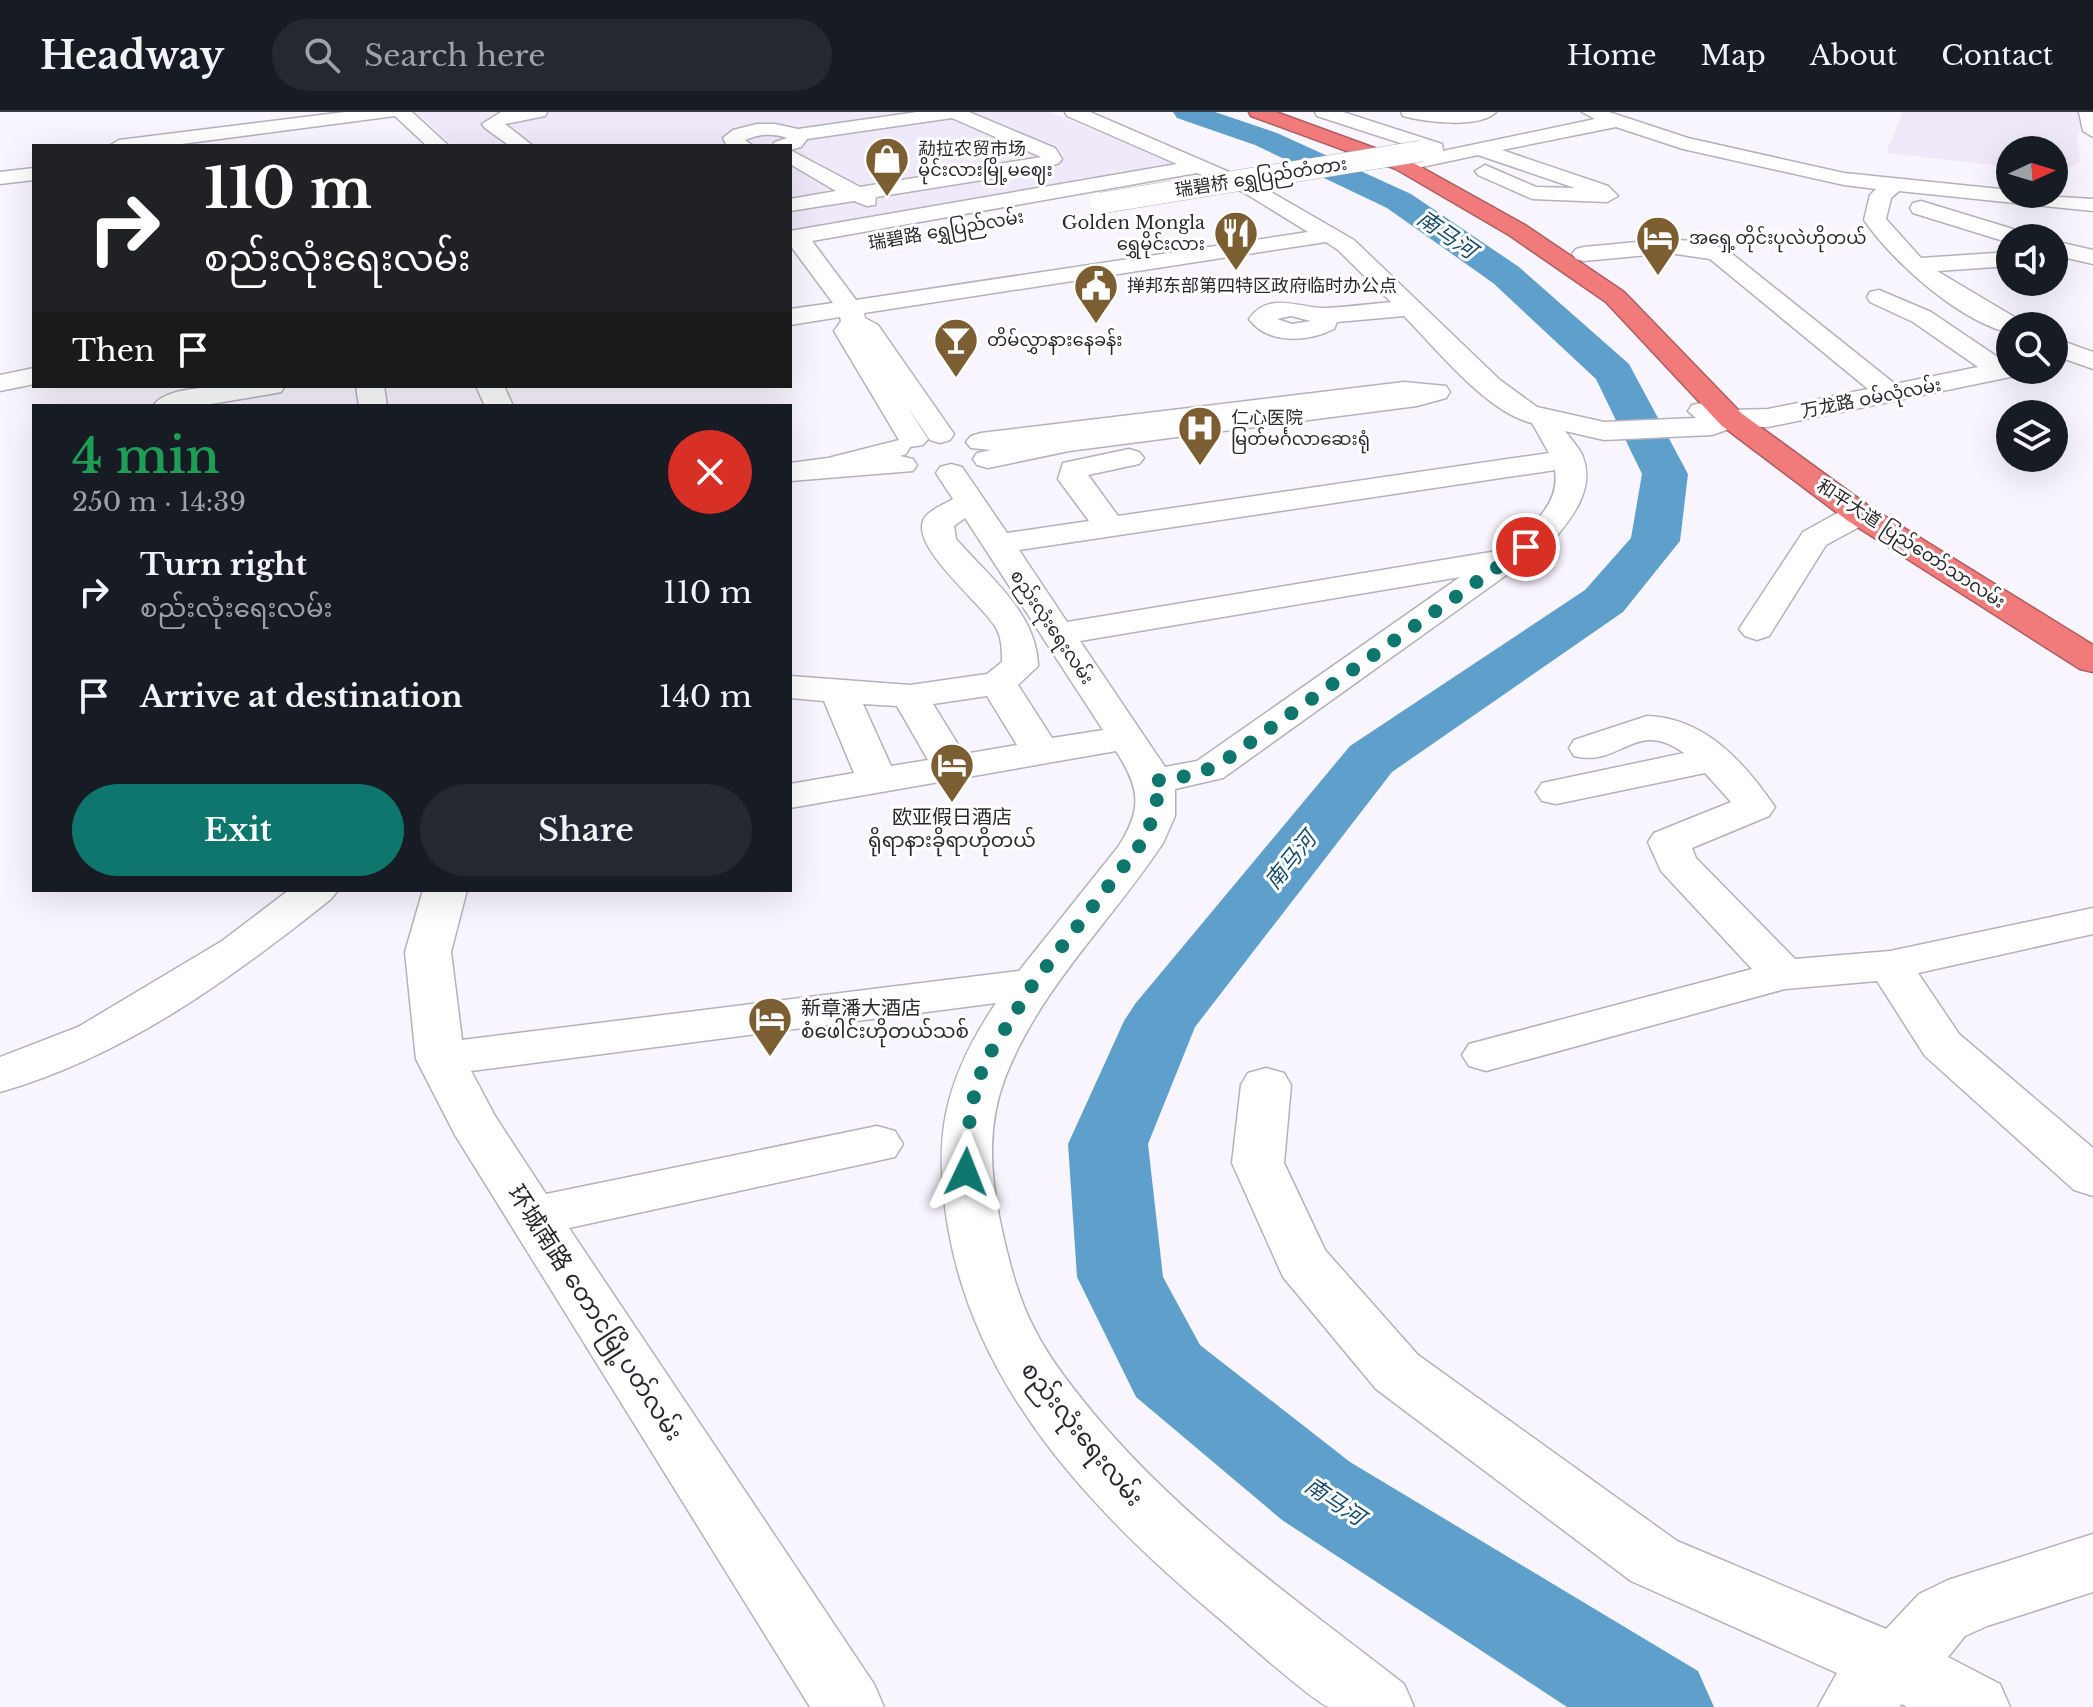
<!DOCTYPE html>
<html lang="en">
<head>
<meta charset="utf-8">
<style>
  :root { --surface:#171b24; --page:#242831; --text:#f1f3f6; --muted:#9ea1a6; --line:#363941; --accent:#0f766e }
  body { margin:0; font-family:"Libre Baskerville","Noto Sans SC","Noto Sans Myanmar",serif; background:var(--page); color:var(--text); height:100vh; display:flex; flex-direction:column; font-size:30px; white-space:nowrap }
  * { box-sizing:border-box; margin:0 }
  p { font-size:26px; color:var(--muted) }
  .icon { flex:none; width:44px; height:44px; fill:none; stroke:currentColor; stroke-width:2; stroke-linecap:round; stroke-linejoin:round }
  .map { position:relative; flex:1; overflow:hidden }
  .details { position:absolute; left:32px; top:292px; width:760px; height:488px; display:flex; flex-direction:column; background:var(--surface); border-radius:0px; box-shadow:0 8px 32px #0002 }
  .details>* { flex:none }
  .banner { position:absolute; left:32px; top:32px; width:760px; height:244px; border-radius:0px; box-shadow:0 8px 32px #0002; background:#202124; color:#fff; overflow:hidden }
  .needle { width:52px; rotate:86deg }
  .buttons { position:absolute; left:1996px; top:24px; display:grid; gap:16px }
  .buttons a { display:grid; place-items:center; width:72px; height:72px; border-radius:50%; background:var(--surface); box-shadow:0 8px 32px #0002; font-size:40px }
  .pin { position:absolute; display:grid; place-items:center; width:68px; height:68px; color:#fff; margin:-34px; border:4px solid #fff; border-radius:50%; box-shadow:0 2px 8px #0007 }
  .me { position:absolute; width:88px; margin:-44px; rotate:2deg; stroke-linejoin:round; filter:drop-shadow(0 0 6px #0008) }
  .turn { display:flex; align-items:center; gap:28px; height:168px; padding:0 40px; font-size:36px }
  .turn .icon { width:104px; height:104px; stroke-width:2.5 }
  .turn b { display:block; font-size:56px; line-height:68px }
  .then { display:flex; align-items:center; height:76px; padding:0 40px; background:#0003; gap:16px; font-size:30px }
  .round { display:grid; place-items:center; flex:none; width:84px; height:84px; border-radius:42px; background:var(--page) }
  .headline { display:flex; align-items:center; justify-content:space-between; height:136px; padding:0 40px }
  h1 { font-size:48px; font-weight:600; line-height:60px; color:#1e9e55 }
  .button { display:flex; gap:16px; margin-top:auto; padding:16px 40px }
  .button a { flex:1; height:92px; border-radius:48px; background:var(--accent); color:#fff; font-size:32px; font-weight:600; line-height:92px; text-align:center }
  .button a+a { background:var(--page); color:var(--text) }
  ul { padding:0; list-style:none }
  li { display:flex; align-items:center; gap:24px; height:104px; padding:0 40px }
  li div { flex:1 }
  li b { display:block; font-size:30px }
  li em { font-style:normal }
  header { display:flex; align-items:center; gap:48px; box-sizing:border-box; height:112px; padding:0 40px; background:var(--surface); border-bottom:2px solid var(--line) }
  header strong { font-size:38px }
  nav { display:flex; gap:44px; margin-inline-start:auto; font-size:28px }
  .search { width:560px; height:72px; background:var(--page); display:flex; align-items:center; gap:20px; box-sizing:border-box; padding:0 28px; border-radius:44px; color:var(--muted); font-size:30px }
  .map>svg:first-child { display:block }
  .built { fill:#f0e9fa }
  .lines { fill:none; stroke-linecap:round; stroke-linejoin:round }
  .river { fill:#5ea0cb; fill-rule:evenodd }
  .minor-casing { stroke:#b5b1bb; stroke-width:3 }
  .highway-casing { stroke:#ac5e60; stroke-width:3 }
  .minor { fill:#fff; fill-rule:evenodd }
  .highway { fill:#f17b7b; fill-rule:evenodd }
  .minor-bridge-casing { stroke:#b5b1bb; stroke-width:22; stroke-linecap:butt }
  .minor-bridge { stroke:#fff; stroke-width:21 }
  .route { stroke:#0f766e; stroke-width:14; stroke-dasharray:0 25.2 }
  .labels { text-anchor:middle; stroke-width:6; stroke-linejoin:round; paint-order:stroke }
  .far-poi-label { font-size:18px; fill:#2b292d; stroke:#fff; text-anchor:start }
  .far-street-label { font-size:18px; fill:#2b292d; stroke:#fff }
  .poi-label { font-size:20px; fill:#2b292d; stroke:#fff }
  .water-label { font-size:22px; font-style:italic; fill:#184c6a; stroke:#fff }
  .near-street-label { font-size:24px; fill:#2b292d; stroke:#fff }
</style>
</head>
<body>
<header>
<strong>Headway</strong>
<div class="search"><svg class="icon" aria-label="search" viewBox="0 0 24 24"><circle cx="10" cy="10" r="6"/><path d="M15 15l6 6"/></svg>Search here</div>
<nav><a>Home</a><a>Map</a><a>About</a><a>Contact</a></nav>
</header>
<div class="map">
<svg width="2093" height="1595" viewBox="0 0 2093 1595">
  <rect width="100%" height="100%" fill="#f9f5fe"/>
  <g class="built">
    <polygon points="416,0 1050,0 1177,53 790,119 790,34 454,34"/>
    <polygon points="1903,0 2079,0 2083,7 2077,27 2080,49 2061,61 2054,60 2054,38 2010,38 2010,55 1886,41"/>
  </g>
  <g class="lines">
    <polygon class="river" points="1173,0 1215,0 1277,21 1411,82 1519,155 1629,252 1688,362 1680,429 1623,500 1392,660 1195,915 1148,1032 1163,1165 1200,1233 1350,1350 1698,1559 1714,1595 1567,1595 1282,1408 1136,1285 1077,1165 1068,1032 1124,909 1135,892 1350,634 1585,478 1631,426 1642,362 1596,267 1493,171 1387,96 1255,33 1177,6"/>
    <g class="minor-casing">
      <g id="minor">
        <polygon points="345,0 412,0 449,34 427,34 395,4 166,34 109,34 119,28"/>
        <polygon points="501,0 547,0 545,4 505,12 533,34 510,34 485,16 482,12"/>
        <path d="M917,0H969L1055,36L1062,47L1059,51L1038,59L876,85L875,93L867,94L854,89L790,99V87L836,79L790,52V38L860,75L1041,45L952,6L807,27L801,35L790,38V34H772L775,30L787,26C773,21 758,22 745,28L753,34H727L723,26L733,18L757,12H775L798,17Z"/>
        <path d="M1065,0H1090L1257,72L1354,128L1500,268L1537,295L1604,310L1696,306L1688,299L1692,293L1702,291L1732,298L1768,297L1868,277L1710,147L1669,141L1584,149L1576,147L1572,142L1576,137L1584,135L1669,127L1702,130L1726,137L1895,272L1978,255L1913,210L1870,190L1867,185L1870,180L1879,178L1931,200L2005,250L2010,249V258H2023L2019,263L2010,265L1768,315H1735L1712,323L1604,328L1565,319C1570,326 1581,338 1583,345C1595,378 1572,406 1551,431L1223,666L1175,677V704L1163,731C1111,810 1039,877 1005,966C987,1013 990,1061 1000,1109C1008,1146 1017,1184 1035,1218C1050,1248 1073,1276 1094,1302C1182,1408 1296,1488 1404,1572L1414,1595C1387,1595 1355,1595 1329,1595C1317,1593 1236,1521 1221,1508C1099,1406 978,1283 949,1120C932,1028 943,970 996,891L471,959L495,1004L546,1082L877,1014L895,1019L903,1032L895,1045L569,1116L874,1572L884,1595H810L455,1023L416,947L405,840L423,778H467L451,840L462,928L1019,859L1118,735C1143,697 1140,676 1116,639L790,696V672L854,661L824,589L790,586V564L910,573L987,562L1002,550C1002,538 1002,525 995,514C980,490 913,437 923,409C926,399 945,392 953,387L936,361L940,355L951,352L962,355L1007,421L1089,409L1058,367L1063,351L1129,337L1139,340L1144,346L1139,352L1088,363L1118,404L1549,341L1532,311C1486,300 1437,237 1404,204L1337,210L1334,217C1308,230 1268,233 1249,207C1269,178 1300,197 1326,196C1348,195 1369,192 1391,190L1338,138L1326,130L864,201L865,206L878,213L954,322L950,328L940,331L930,328L906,293L928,327L923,333L910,335L906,342L900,344L913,347L917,353L913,359L790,369V351L828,346L899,328L834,219L841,209L840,205L790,213V197L833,191L790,133V119L1177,52L1067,4ZM1197,61L1243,80L1308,120L856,188L812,129ZM1291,204L1311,209L1292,212L1277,207ZM1555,358C1561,397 1524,420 1497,439L1067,510L1019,438ZM965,406L1103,618L1052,626L1018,573L1038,554C1037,501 989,465 956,427L954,414ZM1460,465L1197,649L1165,655L1080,529ZM987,584L1017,633L964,642L933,592ZM863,592L897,594L928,648L891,654Z"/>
        <path d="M1315,0H1343L1442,32L1443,39L1595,7L1582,0H1609L1688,26L1844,61L2010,78V82L2093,87V99L1899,79L1891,86L1886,107L1921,146L2010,140V154L1937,159L2021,209L2025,214H2010V221C1959,209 1893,150 1864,108L1870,83L1876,77L1844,73L1683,37L1616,15L1502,38L1608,74L1618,84L1607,90L1532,87L1478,63L1475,59L1485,53L1536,75L1575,76L1478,43L1403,59L1396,57L1393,53L1396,49L1431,41L1317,4Z"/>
        <path d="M1401,0H1496C1480,17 1425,10 1403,4Z"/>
        <polygon points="2079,0 2093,0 2093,25 2083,19"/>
        <polygon points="34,56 34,68 0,72 0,60"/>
        <polygon points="1921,89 2026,121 2029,126 2010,126 2010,131 1913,101 1910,96 1913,91"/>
        <polygon points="2054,129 2093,138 2093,152 2054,143"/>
        <polygon points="2054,226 2093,240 2093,257 2054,243"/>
        <polygon points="34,256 34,272 0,279 0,263"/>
        <polygon points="1404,270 1446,274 1450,280 1446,286 1417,294 1069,339 988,356 977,353 973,347 977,341 991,338 971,336 966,330 971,324 981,321"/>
        <path d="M220,274H285L281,280L271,282L199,294H153C165,276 201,277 220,274Z"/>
        <polygon points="356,274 384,274 387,294 359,294"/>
        <polygon points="476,274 504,274 513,294 485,294"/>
        <polygon points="1859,393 1870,395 1875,402 1870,409 1826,433 1769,524 1757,528 1745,524 1739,517 1803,420 1848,395"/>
        <path d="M1647,604C1705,606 1744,650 1775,695L1769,704L1692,736L1696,746L1795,847L1890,839L2093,796V822L1918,861L1959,922L2093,1036V1084L2074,1078L1925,944L1877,869L1785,877L1486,959L1469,954L1462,943L1469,932L1752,857L1661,759L1648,730L1654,721L1731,690L1705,661L1556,692L1542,689L1536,680L1542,671L1684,641C1635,605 1621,656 1574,644L1569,636L1574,628Z"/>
        <path d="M289,778H338L331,787C232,866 124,945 0,980V945L78,915L222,829Z"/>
        <polygon points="1266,956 1284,961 1291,973 1284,1051 1325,1138 1418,1243 1677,1429 1886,1517 1919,1482 1948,1468 2093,1422 2093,1480 1987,1514 1965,1524 1948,1545 2000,1572 2010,1595 1907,1595 1902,1592 1899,1595 1818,1595 1837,1561 1631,1469 1376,1277 1283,1165 1232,1051 1241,973 1248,961"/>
      </g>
    </g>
    <g class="highway-casing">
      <polygon id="highway" points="1249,0 1276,0 1410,49 1525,113 1624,180 1741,301 1870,395 2093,533 2093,560 2080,557 1848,409 1721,313 1606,190 1509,123 1396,57 1251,4"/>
    </g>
    <use href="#minor" class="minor"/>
    <use href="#highway" class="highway"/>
    <g class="minor-bridge-casing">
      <polyline id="minor-bridge" points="1101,91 1421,39"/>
    </g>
    <use href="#minor-bridge" class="minor-bridge"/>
  </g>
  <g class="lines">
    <path class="route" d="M966,1060L965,1038L973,988L984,951L1033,872L1147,724L1157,687L1153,669C1179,666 1201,663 1224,649L1526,435"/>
  </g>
  <defs>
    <g id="shop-pin" transform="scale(2.3)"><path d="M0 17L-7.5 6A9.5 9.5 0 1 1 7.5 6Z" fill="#7b5f32" stroke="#fff"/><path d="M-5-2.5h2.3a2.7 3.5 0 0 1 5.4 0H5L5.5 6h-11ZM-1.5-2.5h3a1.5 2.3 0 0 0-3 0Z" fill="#fff"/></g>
    <g id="restaurant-pin" transform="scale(2.3)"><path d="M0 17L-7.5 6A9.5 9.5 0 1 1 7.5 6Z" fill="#7b5f32" stroke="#fff"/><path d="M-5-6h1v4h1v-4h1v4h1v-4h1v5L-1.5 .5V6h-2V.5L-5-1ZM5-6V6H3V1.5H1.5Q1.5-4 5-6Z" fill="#fff"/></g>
    <g id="hotel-pin" transform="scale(2.3)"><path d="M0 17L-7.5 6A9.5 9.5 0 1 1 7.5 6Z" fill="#7b5f32" stroke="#fff"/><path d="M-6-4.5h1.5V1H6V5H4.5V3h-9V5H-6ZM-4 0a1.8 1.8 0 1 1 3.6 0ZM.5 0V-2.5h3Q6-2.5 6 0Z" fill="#fff"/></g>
    <g id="civic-pin" transform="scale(2.3)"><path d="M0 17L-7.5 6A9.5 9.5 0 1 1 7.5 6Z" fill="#7b5f32" stroke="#fff"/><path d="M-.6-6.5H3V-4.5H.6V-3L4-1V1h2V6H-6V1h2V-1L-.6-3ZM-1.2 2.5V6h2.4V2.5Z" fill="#fff"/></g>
    <g id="bar-pin" transform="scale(2.3)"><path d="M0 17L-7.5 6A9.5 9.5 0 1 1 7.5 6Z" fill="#7b5f32" stroke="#fff"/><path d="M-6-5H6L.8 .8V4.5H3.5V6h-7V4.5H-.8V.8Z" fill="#fff"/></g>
    <g id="hospital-pin" transform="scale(2.3)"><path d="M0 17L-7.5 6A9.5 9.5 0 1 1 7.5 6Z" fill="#7b5f32" stroke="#fff"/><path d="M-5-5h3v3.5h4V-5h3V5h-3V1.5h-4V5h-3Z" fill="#fff"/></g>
  </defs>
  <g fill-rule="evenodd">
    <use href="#shop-pin" x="887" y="47"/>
    <use href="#restaurant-pin" x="1236" y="121"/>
    <use href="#hotel-pin" x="1658" y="126"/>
    <use href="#civic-pin" x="1096" y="174"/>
    <use href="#bar-pin" x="956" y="228"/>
    <use href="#hospital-pin" x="1200" y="316"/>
    <use href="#hotel-pin" x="952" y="653"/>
    <use href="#hotel-pin" x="770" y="907"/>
  </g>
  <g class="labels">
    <g class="far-poi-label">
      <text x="918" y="43">勐拉农贸市场<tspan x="918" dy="21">မိုင်းလားမြို့မဈေး</tspan></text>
      <text x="1205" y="117" text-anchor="end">Golden Mongla<tspan x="1205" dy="21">ရွှေမိုင်းလား</tspan></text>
      <text x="1689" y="132">အရှေ့တိုင်းပုလဲဟိုတယ်</text>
      <text x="1127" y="180">掸邦东部第四特区政府临时办公点</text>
      <text x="987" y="234">တိမ်လွှာနားနေခန်း</text>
      <text x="1231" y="312">仁心医院<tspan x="1231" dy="21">မြတ်မင်္ဂလာဆေးရုံ</tspan></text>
    </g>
    <g class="far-street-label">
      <text transform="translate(1261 65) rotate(-9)" y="6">瑞碧桥 ရွှေပြည်တံတား</text>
      <text transform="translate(946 118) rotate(-10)" y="6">瑞碧路 ရွှေပြည်လမ်း</text>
      <text transform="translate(1871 286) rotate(-11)" y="6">万龙路 ဝမ်လုံလမ်း</text>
      <text transform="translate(1911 432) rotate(33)" y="6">和平大道 ပြည်တော်သာလမ်း</text>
      <text transform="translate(1052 515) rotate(56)" y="6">စည်းလုံးရေးလမ်း</text>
    </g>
    <g class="poi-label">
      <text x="952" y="712">欧亚假日酒店<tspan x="952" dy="23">ရိုရာနားခိုရာဟိုတယ်</tspan></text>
      <text x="801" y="903" text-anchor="start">新章潘大酒店<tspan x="801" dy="23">စံဖေါင်းဟိုတယ်သစ်</tspan></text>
    </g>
    <g class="water-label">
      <text transform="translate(1447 122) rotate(35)" y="8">南马河</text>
      <text transform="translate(1290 748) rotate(-51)" y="8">南马河</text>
      <text transform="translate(1335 1389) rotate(34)" y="8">南马河</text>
    </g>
    <g class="near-street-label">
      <text transform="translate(595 1201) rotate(57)" y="8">环城南路 တောင်မြို့ပတ်လမ်း</text>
      <text transform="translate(1082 1322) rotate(51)" y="8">စည်းလုံးရေးလမ်း</text>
    </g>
  </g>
</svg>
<div class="buttons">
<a><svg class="needle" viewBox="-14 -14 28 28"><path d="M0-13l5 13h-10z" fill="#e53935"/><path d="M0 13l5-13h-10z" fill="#9ea1a6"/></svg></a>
<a><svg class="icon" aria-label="sound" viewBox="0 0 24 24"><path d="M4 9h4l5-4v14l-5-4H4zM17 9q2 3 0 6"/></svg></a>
<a><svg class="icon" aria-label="search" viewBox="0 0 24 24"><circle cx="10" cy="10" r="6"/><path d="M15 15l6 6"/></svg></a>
<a><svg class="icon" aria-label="layers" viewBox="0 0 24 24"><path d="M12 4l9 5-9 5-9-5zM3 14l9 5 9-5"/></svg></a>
</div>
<div class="pin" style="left:1526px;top:435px;background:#d93025"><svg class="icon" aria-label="arrive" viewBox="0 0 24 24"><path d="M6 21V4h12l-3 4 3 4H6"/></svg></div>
<svg class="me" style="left:966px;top:1060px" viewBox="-20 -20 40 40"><path d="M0-17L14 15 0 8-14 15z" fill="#0f766e" stroke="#fff" stroke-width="4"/></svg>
<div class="banner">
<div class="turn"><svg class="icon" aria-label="right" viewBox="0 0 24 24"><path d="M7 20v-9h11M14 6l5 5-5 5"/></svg><div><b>110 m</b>စည်းလုံးရေးလမ်း</div></div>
<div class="then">Then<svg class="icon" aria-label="arrive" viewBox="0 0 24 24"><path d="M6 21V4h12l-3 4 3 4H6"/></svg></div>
</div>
<section class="details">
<div class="headline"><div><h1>4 min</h1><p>250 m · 14:39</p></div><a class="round" style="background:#d93025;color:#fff"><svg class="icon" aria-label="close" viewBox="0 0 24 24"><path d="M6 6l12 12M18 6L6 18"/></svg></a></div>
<ul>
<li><svg class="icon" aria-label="right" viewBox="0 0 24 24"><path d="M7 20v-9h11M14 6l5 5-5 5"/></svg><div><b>Turn right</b><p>စည်းလုံးရေးလမ်း</p></div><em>110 m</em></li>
<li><svg class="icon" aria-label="arrive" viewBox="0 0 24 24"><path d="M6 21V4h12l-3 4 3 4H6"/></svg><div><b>Arrive at destination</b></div><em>140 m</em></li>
</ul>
<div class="button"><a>Exit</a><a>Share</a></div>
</section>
</div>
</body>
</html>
